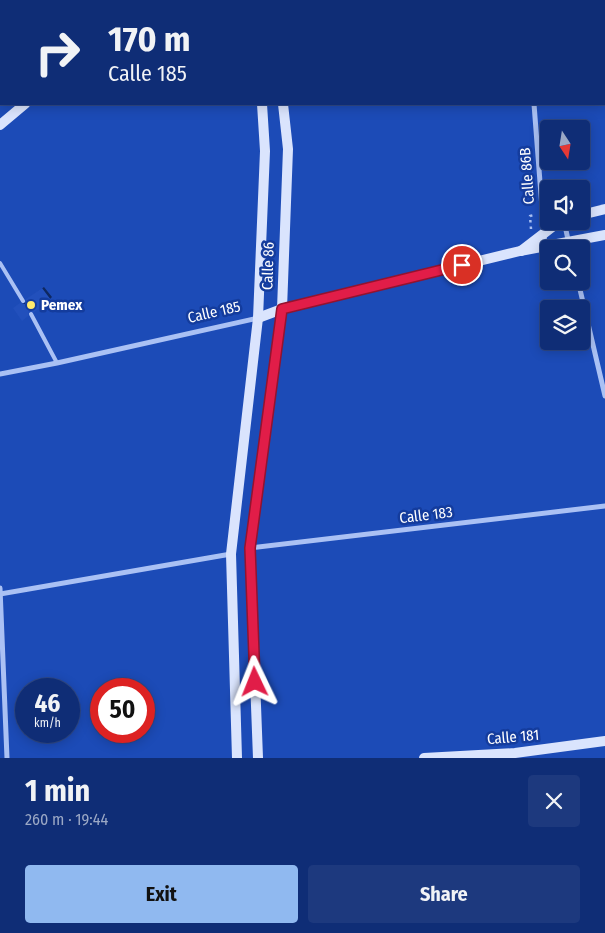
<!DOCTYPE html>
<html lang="en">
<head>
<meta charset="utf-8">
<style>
  :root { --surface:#0f2d76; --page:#1d397e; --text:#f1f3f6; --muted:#9ba8c5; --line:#2f4988; --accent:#90b9f0 }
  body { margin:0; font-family:"Fira Sans Condensed",sans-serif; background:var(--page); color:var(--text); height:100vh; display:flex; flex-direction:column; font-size:19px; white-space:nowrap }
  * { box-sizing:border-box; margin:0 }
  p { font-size:16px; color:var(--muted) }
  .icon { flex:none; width:28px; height:28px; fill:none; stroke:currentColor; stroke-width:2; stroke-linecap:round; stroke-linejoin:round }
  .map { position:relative; height:758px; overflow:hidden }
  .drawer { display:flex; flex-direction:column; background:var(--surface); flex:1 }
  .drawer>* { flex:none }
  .top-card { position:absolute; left:0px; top:0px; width:605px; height:105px; box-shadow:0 2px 12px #0003,0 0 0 1px var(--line); background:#0f2d76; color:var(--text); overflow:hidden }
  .needle { width:32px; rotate:168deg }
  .buttons { position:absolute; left:540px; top:120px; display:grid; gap:10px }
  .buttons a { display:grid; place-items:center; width:50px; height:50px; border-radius:5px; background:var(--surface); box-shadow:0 2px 12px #0003,0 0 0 1px var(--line); font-size:25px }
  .speed { position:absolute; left:15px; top:678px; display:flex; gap:10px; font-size:25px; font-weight:700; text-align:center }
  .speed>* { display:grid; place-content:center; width:65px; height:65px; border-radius:50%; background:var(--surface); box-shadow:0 2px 12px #0003,0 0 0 1px var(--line); line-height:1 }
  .speed small { font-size:12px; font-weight:400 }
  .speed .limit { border:8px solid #d22; background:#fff; color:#111 }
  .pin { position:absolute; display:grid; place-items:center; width:42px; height:42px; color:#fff; margin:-21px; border:2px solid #fff; border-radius:50%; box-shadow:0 1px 5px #0007 }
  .me { position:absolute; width:55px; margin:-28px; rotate:358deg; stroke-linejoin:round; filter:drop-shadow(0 0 4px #0008) }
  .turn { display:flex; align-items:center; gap:18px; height:105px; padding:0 25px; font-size:22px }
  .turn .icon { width:65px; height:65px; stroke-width:2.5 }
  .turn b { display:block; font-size:35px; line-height:42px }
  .round { display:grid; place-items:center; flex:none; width:52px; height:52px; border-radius:5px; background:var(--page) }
  .head { display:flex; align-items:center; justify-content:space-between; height:85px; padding:0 25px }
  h1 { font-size:30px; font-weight:700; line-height:38px }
  .primary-button { display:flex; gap:10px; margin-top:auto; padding:10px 25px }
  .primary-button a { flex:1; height:58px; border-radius:5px; background:var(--accent); color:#111; font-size:20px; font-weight:700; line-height:58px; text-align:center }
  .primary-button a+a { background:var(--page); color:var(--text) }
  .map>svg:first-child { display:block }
  .green { fill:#1c4bb7; fill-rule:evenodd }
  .shadow { fill:#0007 }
  .building { fill:#2250bc }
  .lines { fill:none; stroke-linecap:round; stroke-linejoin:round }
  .path { stroke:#aac1f4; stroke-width:2.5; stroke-dasharray:2.5 4; stroke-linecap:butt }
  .lane { stroke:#aac1f4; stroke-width:4 }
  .street { stroke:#aac1f4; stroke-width:5 }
  .secondary { stroke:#dae4fd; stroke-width:10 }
  .highway { stroke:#fff; stroke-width:15 }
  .route-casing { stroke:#92132f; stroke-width:12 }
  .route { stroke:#e11d48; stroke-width:9 }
  .poi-dot { fill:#ffea6d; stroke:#143c9d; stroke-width:2 }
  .labels { text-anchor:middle; stroke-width:5; stroke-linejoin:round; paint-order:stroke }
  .street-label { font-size:15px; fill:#fff; stroke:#143c9d }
  .poi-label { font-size:15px; font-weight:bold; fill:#fff; stroke:#143c9d; text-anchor:start }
</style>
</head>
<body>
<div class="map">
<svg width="605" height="758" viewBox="0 0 605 758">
  <rect width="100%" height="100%" fill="#143c9d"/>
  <path class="green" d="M0,0H605V758H0ZM1,1H604V104H1ZM549,129H581V161H549ZM549,189H581V221H549ZM549,249H581V281H549ZM549,309H581V341H549ZM26,689H69V731H26ZM101,689H144V731H101Z"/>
  <polygon class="shadow" points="44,287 52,297 50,299 17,306 27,302 30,297"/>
  <polygon class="building" points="42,288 51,300 34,312 29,311 28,316 22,321 13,308 20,303 25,304 26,299"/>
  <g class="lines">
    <polyline class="path" points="531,229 530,216 534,215"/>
    <g class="lane">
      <polyline points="0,263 23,301"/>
      <polyline points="31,314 57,363"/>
    </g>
    <g class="street">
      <polyline points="527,0 527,1"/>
      <polyline points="534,104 545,247"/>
      <polyline points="564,221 570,249"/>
      <polyline points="578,281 605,396"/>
      <polyline points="0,374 57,363 258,318"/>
      <polyline points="250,548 605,506"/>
      <polyline points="0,588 7,758"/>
      <polyline points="0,594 231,554"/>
    </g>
    <g class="secondary">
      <polyline points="256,0 256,1"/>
      <polyline points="274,0 274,1"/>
      <polyline points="145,1 146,0"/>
      <polyline points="0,125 25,104"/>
      <polyline points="581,215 605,209"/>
      <polyline points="521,251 560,221"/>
      <polyline points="258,318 282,309 520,251 605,235"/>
      <polyline points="237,758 231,554 258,318 265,151 262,104"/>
      <polyline points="258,758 250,548 282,309 288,149 283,104"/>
      <polyline points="424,758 515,753 605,741"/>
    </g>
    <g class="highway">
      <polyline points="80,1 81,0"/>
      <polyline points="0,69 1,68"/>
    </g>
  </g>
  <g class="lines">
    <g class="route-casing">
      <polyline id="route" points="255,682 250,548 282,309 462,265"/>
    </g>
    <use href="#route" class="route"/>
  </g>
  <circle class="poi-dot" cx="31" cy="305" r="5"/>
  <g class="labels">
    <g class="street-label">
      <text transform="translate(527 176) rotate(-94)" y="5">Calle 86B</text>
      <text transform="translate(268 266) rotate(-88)" y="5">Calle 86</text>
      <text transform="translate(214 312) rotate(-13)" y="5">Calle 185</text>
      <text transform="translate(426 515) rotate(-7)" y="5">Calle 183</text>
      <text transform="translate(513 737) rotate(-5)" y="5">Calle 181</text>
    </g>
    <g class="poi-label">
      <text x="41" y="310">Pemex</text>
    </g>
  </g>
</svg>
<div class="buttons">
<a><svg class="needle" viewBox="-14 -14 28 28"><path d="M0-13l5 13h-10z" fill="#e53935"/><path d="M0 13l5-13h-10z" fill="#9ba8c5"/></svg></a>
<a><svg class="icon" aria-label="sound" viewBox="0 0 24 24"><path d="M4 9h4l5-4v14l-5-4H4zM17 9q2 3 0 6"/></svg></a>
<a><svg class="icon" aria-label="search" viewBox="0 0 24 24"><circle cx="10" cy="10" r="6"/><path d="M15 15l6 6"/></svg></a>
<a><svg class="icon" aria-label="layers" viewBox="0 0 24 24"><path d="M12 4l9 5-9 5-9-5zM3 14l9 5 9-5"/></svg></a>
</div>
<div class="speed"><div>46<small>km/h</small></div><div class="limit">50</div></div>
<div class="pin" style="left:462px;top:265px;background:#d93025"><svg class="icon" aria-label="arrive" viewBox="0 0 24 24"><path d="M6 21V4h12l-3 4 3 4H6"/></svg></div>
<svg class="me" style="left:255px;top:682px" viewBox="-20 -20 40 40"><path d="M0-17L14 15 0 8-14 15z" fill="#e11d48" stroke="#fff" stroke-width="4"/></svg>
<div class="top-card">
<div class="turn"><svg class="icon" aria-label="right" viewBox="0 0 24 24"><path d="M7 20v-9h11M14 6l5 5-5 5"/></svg><div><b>170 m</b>Calle 185</div></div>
</div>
</div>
<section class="drawer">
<div class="head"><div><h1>1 min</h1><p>260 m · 19:44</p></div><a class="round"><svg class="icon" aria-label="close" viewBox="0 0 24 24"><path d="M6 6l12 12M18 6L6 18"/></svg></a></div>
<div class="primary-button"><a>Exit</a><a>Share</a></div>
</section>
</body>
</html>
